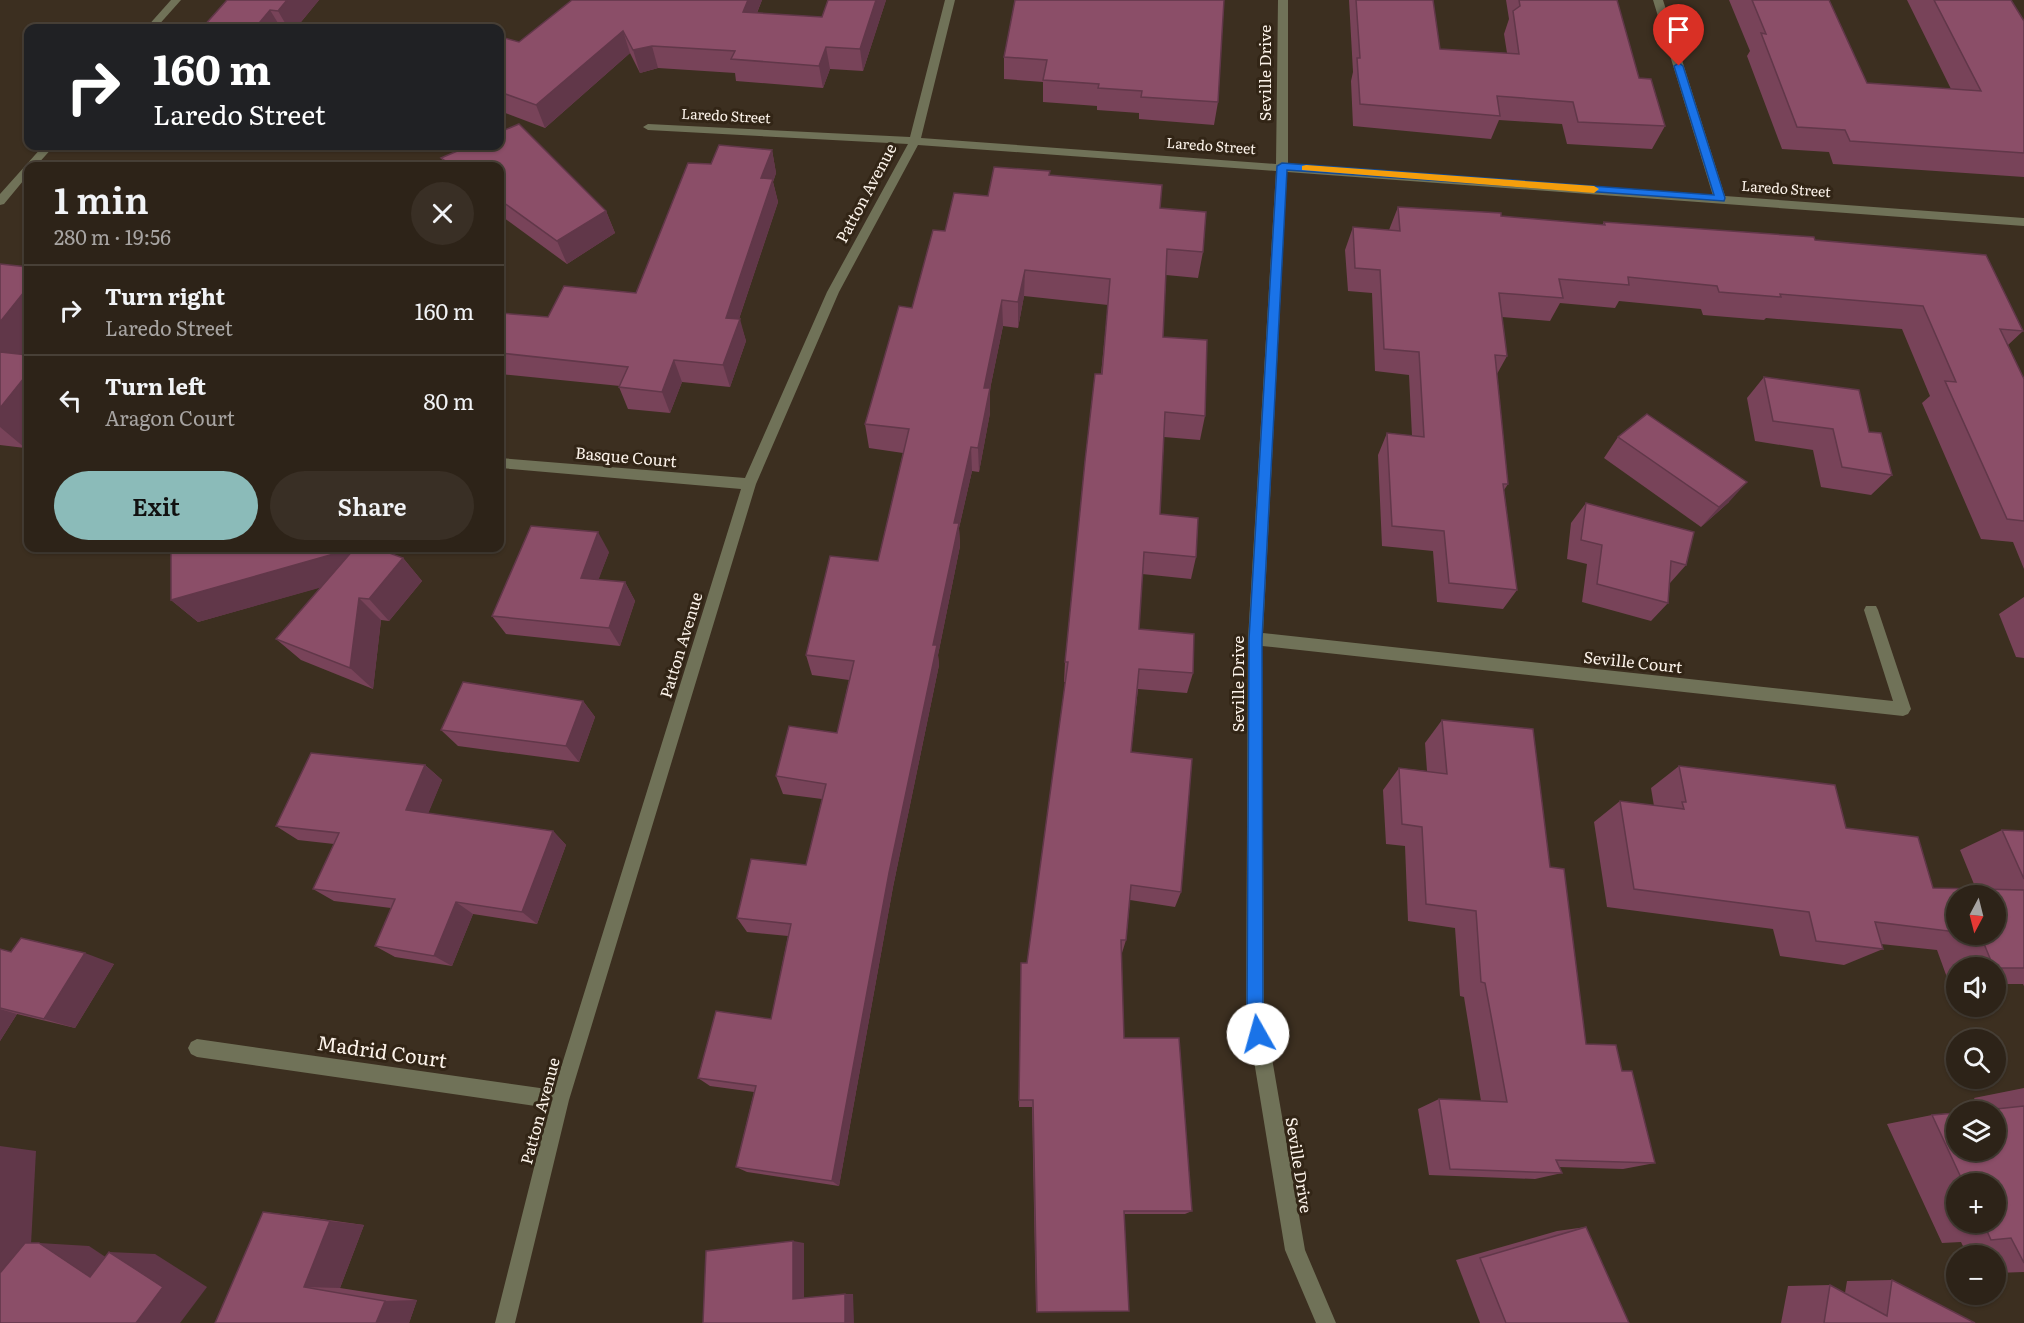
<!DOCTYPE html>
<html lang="en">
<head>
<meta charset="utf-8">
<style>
  :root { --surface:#2d2318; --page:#392f25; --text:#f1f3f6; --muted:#a7a4a2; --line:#484037; --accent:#8bbbb9 }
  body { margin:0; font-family:Literata,serif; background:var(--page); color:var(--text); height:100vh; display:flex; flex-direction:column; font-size:22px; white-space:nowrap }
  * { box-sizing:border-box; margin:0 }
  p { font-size:20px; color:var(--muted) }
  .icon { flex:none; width:33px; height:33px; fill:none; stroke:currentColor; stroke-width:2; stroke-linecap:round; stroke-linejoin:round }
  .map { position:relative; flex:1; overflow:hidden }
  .panel { position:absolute; left:24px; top:162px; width:480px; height:390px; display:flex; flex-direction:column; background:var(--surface); border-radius:12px; box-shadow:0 2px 4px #0004,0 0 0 2px var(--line) }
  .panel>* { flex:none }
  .guide { position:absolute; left:24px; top:24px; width:480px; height:126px; border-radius:12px; box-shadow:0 2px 4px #0004,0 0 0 2px var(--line); background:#202124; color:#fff; overflow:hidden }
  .needle { width:39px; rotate:187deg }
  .tools { position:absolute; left:1946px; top:885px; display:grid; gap:12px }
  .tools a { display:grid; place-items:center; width:60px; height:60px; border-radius:50%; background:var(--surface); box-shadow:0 2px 4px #0004,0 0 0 2px var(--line); font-size:30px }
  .pin { position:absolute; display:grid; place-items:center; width:51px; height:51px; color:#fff; margin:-62px -26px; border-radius:50% 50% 50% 0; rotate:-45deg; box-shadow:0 0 6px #0007 }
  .pin .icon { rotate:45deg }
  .me { position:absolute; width:66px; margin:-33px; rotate:353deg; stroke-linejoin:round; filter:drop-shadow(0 0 4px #0008) }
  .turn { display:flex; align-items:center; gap:21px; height:126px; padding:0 30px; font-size:27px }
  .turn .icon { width:78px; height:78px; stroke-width:2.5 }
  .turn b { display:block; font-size:42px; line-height:51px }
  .round { display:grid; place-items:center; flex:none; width:63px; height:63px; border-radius:32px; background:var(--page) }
  .headline { display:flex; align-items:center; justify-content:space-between; height:102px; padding:0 30px }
  h1 { font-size:36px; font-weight:600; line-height:45px }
  .primary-button { display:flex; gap:12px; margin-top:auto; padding:12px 30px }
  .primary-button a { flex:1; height:69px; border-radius:36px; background:var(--accent); color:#111; font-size:24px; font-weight:600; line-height:69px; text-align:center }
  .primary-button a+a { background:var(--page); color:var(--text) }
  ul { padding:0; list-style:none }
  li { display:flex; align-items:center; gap:18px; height:90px; padding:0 30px; border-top:2px solid var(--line) }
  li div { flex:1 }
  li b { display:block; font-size:22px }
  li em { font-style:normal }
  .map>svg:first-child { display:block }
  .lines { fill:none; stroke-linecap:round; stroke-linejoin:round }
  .minor { fill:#707258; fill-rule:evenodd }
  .wall { fill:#784359; fill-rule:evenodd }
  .shaded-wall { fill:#613749 }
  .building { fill:#8b4e68; stroke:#613749; stroke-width:1.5 }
  .route { fill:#1a73e8; stroke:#114b97; stroke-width:1.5 }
  .slow { fill:#f59e0b }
  .labels { text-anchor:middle; stroke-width:6; stroke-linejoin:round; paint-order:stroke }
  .far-street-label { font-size:14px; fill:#fcf3ea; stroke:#322516 }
  .street-label { font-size:16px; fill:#fcf3ea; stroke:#322516 }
  .near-street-label { font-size:20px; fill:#fcf3ea; stroke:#322516 }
</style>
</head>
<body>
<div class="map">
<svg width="2024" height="1323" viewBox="0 0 2024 1323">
  <rect width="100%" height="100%" fill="#3c2f20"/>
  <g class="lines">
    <g class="minor">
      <polygon points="171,0 181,0 156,28 146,28"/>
      <polygon points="945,0 955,0 921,138 1276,164 1278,0 1288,0 1288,165 1713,196 1653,0 1663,0 1725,196 2024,218 2024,226 1287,172 1263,633 1893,701 1864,610 1866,606 1876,606 1878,610 1911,709 1908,714 1903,716 1262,646 1264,1012 1305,1250 1336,1323 1316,1323 1285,1250 1246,1012 1248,639 1276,171 918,145 839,292 756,484 569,1100 515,1323 495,1323 549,1108 197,1057 191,1054 188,1048 191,1042 197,1039 554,1090 741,489 500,468 500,458 745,478 827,292 908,144 648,130 643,127 648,124 910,137"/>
      <polygon points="43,146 54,146 36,166 28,166 28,175 4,204 0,205 0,194"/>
    </g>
  </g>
  <g class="wall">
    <polygon points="227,0 319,0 296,28 202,28"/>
    <polygon points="572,0 762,0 757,13 822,17 828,0 886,0 863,71 830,69 823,88 736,81 735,73 658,68 640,73 630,53 545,128 500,111 500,38 519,42"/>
    <polygon points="1015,0 1218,102 1214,125 1139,119 1139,113 1097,110 1097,106 1043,102 1043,82 1004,79 1004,57"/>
    <polygon points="1349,0 1433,0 1440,49 1507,53 1504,34 1509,19 1506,0 1617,0 1639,78 1665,126 1652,149 1567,144 1562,124 1499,120 1491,139 1353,126 1351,81 1353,72"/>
    <polygon points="1729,0 1829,0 1867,83 1951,89 1907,0 2011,0 2024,21 2024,177 1833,164 1829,152 1782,149 1747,56 1750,51"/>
    <polygon points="519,124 606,211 615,233 567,264 500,215 500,166 446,166 441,158 469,146 500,146 500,132"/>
    <polygon points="772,150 776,173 773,182 778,202 739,319 746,341 730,387 682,382 670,413 628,409 619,387 620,386 500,374 500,313 548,317 636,293"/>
    <polygon points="1050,175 1160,208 1203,252 1198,278 1166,275 1163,337 1205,416 1200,440 1164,437 1160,514 1196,557 1191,579 1142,574 1139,629 1193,673 1187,693 1138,689 1131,752 1181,892 1175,907 1130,900 1126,940 1122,953 1121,953 1124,1038 1192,1211 1185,1214 1124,1214 1037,1312 1036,1311 1032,1107 1019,1107 1021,963 1027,963 1066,682 1064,682 1065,662 1101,374 1108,305 1024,296 1018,328 1003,326 990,389 990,413 979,472 972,471 959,528 960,546 938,655 939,665 893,887 839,1186 747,1172 736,1167 754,1092 710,1086 698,1078 771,1019 788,936 747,932 737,918 806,865 822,799 783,794 776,776 837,733 849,680 812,675 806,655 878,561 903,453 869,448 865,424 912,308 988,196"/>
    <polygon points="1398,207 1602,225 1604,222 1815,240 2023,331 2008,345 2024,379 2024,569 2013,542 1981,539 1922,403 1930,396 1902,329 1766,318 1764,320 1703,315 1701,309 1619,301 1615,308 1560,303 1550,321 1502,317 1507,356 1497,374 1508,484 1504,490 1517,590 1503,609 1437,602 1433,551 1382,546 1378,455 1387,433 1412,436 1409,375 1375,371 1372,293 1348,291 1345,250 1353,227 1389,230"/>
    <polygon points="0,264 28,267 28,443 25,448 0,445"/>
    <polygon points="1764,377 1869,432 1892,475 1871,495 1821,487 1813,450 1755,441 1747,398"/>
    <polygon points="1618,437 1729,502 1701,527 1604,458"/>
    <polygon points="1586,503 1686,565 1670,583 1668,603 1651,621 1582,602 1587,564 1567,559 1571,523"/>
    <polygon points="171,548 380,548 382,550 403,558 422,581 389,621 381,620 373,689 301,660 276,639 321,587 198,622 171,600"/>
    <polygon points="609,552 598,580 625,582 635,601 620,646 506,634 492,616"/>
    <polygon points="2024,597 2024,658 2016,657 1999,614"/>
    <polygon points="583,701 595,717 579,762 458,746 441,730"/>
    <polygon points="1442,720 1550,867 1586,1044 1622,1071 1655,1163 1623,1169 1559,1167 1562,1173 1535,1179 1429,1175 1418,1109 1439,1099 1481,1101 1464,997 1460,996 1455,928 1408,921 1405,846 1386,844 1383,790 1399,768 1427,771 1425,743"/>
    <polygon points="425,765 442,780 428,813 553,831 566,845 537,924 473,914 452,966 395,957 375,946 391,908 334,901 313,889 334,844 298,840 276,826"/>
    <path d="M1679,766L1846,828L1933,888L1976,889L1960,850L2002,830L2024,831V986L2023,984H1995V968H1956V983H1949L1937,950L1881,944L1883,949L1844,965L1780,956L1773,929L1607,907L1594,822L1620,801L1654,806L1651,788ZM1956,896L1995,934H1956Z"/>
    <polygon points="0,949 11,952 114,964 75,1028 17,1014 0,1041"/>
    <path d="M2024,1088V1272L1995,1273V1256H1968L1961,1242L1942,1243L1887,1124L1932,1115L1980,1110L1974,1098ZM1956,1184H1995V1222H1956Z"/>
    <polygon points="263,1212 300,1216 364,1225 340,1288 417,1300 409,1323 215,1323"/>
    <polygon points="1586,1227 1629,1323 1480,1323 1456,1260 1557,1231"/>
    <polygon points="1892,1280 1975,1323 1781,1323 1788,1286 1830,1285 1845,1293 1847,1281"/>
  </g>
  <g class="shaded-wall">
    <polygon points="287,0 319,0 296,28 288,28 278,11"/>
    <polygon points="748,0 762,0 748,34 743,12"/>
    <polygon points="876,0 886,0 863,71 860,49"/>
    <polygon points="270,10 281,28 255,28"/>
    <polygon points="623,31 630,53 545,128 536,105"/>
    <polygon points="652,46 658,68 640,73 633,50"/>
    <polygon points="826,47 830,69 823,88 819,66"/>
    <polygon points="772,150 776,173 773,182 778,202 732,340 726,318 761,178"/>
    <polygon points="606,211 615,233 567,264 557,241"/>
    <polygon points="1025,270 1024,296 1018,328 1018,302"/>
    <polygon points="28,287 28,356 0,371 0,322"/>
    <polygon points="1002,300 1003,326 990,389 990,413 979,472 978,448 984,388"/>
    <polygon points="740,319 746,341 730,387 723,365"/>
    <polygon points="674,360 682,382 670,413 662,392"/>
    <polygon points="28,373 28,443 25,448 0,427 0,408"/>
    <polygon points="971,447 972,471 959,528 960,546 938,655 939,665 893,887 839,1186 832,1181 889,873 933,645 954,523"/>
    <polygon points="1747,482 1729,502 1701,527 1719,507"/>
    <polygon points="598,532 609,552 592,597 581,578"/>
    <polygon points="355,548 376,572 198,622 171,600"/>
    <polygon points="403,558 422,581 389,621 369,599"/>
    <polygon points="625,582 635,601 620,646 609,628"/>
    <polygon points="359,598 381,620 373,689 350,668"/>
    <polygon points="583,701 595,717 579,762 566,746"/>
    <polygon points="425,765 442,780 424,824 406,810"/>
    <polygon points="553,831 566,845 537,924 522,912"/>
    <polygon points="456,902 473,914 452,966 434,956"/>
    <polygon points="85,953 114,964 75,1028 44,1019"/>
    <polygon points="0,1009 17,1014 0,1041"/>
    <polygon points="0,1146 36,1151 28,1301 0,1312"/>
    <polygon points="330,1221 364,1225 340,1288 304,1287"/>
    <polygon points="793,1241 804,1243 804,1299 793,1299"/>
    <polygon points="39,1243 89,1246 137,1278 90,1277"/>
    <polygon points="109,1252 155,1254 207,1287 180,1323 136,1323"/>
    <polygon points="845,1294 853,1294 854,1323 845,1323"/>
    <polygon points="417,1300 409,1323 376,1323 385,1301"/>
  </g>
  <g class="building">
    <polygon points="227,0 287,0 278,11 270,10 255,28 202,28"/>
    <polygon points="572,0 748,0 743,12 822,17 828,0 876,0 860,49 826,47 819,66 731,59 735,51 652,46 633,50 623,31 536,105 500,92 500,38 501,37 519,42"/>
    <polygon points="1015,0 1224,0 1218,102 1141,97 1142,91 1098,88 1099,84 1043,80 1047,60 1004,57"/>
    <polygon points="1356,0 1433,0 1440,49 1519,54 1513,11 1520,6 1519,0 1617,0 1639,78 1651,79 1665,126 1578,122 1573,102 1497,96 1500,116 1360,104 1357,58 1360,58"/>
    <polygon points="1752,0 1829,0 1867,83 1981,91 1934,0 2011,0 2024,21 2024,153 1850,141 1845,130 1797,127 1761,33 1766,34"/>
    <polygon points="519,124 606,211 557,241 500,200 500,166 453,166 441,158 469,146 500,146 500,132"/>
    <polygon points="719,145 772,150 761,178 773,179 726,318 740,319 723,365 674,360 662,392 619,387 628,367 500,353 500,313 548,317 564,286 636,293 688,163 711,164"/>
    <polygon points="994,167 1050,171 1049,175 1162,185 1160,208 1206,212 1203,252 1167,249 1163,337 1207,340 1205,416 1165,412 1160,514 1198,518 1196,557 1144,552 1139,629 1194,634 1193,673 1139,669 1131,752 1192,759 1181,892 1131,885 1126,940 1121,940 1124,1038 1179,1038 1192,1211 1124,1211 1129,1311 1037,1312 1033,1100 1019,1100 1021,963 1027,963 1068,662 1065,662 1085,461 1095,374 1102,374 1110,279 1025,270 1018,302 1002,300 984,388 990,388 978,448 971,447 954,523 959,523 933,645 937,645 889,873 832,1181 736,1167 756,1086 698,1078 716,1011 771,1019 791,924 737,918 751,859 806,865 826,784 776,776 789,726 837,733 854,661 806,655 830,556 878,561 909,429 865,424 899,306 912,308 933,230 945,231 954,193 988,196"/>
    <polygon points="1398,207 1501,213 1501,216 1605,225 1604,222 1814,237 1815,240 1986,255 2023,331 2000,329 2024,379 2024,521 2007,519 1945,381 1956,382 1923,306 1780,294 1781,297 1719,292 1717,286 1628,277 1629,285 1559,279 1563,298 1499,293 1507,356 1495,355 1508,484 1503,484 1517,590 1449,583 1444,531 1392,526 1387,433 1424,437 1419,352 1384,349 1380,270 1355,268 1353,227 1400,231"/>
    <polygon points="0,264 28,267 28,287 0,322"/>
    <polygon points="0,352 28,355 28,373 0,408"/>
    <polygon points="1764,377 1859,390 1869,432 1881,433 1892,475 1842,467 1833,429 1773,421"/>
    <polygon points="1647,414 1747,482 1719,507 1618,437"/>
    <polygon points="1586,503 1694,532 1686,565 1671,561 1668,603 1597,584 1602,545 1581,540"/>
    <polygon points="531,526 598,532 581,578 625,582 609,628 492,616"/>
    <polygon points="171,548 376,548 403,558 369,599 359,598 350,668 276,639 355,548 171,600"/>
    <polygon points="463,682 583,701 566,746 441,730"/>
    <polygon points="1442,720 1533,729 1550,867 1564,869 1586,1044 1616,1045 1622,1071 1632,1071 1655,1163 1556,1160 1562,1173 1450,1169 1439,1099 1507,1102 1485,983 1481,982 1476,911 1426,904 1422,827 1402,824 1399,768 1447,774"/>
    <polygon points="311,753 425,765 406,810 553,831 522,912 456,902 434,956 375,946 395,899 313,889 339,833 276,826"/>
    <polygon points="1679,766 1835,785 1846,828 1918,837 1933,888 2024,890 2024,968 1994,968 1980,934 1995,934 1995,896 1956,896 1956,932 1875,922 1883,949 1816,941 1809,912 1634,889 1620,801 1684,809 1682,802 1686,802"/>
    <polygon points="2002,830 2024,831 2024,879"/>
    <polygon points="21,938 85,953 44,1019 0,1008 0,949 11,952"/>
    <polygon points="2024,1106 2024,1263 2011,1238 1991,1240 1983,1222 1995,1222 1995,1184 1964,1184 1932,1115 1956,1113 1956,1150 1995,1150 1995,1112 1968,1112"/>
    <polygon points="263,1212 330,1221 304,1287 385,1301 376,1323 215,1323"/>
    <polygon points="1586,1227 1629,1323 1506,1323 1480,1258"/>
    <polygon points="793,1241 793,1299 845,1294 845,1323 703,1323 706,1251"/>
    <polygon points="25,1243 39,1243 90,1277 109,1252 163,1287 136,1323 0,1323 0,1273"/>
    <polygon points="1892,1280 1975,1323 1824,1323 1830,1285 1887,1316"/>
  </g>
  <polygon class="route" points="1679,63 1683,66 1725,198 1724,201 1287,170 1262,639 1263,1012 1267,1034 1264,1039 1258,1042 1253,1039 1247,1012 1249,639 1277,166 1282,163 1714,195 1674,66"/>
  <polygon class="slow" points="1306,165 1594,186 1599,189 1594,193 1302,170 1302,166"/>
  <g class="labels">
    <g class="far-street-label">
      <text transform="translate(726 116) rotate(3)" y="5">Laredo Street</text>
      <text transform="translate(1211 146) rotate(4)" y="5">Laredo Street</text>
      <text transform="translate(1786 189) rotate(4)" y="5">Laredo Street</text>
    </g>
    <g class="street-label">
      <text transform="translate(1265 73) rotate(-90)" y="6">Seville Drive</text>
      <text transform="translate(866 193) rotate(-62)" y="6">Patton Avenue</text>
      <text transform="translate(626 457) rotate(5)" y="6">Basque Court</text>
      <text transform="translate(681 645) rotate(-73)" y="6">Patton Avenue</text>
      <text transform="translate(1633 662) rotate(6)" y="6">Seville Court</text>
      <text transform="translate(1238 684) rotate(-90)" y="6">Seville Drive</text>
      <text transform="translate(540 1111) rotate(-75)" y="6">Patton Avenue</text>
      <text transform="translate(1299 1165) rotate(81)" y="6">Seville Drive</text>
    </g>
    <g class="near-street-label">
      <text transform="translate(382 1052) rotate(8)" y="7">Madrid Court</text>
    </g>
  </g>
</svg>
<div class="tools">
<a><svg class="needle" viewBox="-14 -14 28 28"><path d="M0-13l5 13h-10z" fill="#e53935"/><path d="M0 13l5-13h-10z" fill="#a7a4a2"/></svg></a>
<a><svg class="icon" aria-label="sound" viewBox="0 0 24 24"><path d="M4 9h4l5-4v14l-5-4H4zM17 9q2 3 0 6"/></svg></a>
<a><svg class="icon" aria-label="search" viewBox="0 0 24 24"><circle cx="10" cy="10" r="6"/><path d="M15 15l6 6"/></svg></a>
<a><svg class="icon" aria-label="layers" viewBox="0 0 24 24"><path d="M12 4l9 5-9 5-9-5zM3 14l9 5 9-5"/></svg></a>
<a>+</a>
<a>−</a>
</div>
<div class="pin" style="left:1679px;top:66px;background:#d93025"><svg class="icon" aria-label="arrive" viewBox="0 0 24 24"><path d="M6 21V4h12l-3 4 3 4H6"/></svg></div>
<svg class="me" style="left:1258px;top:1034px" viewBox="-20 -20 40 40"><circle r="19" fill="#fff"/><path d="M0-13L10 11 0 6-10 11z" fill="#1a73e8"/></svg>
<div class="guide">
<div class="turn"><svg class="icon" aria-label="right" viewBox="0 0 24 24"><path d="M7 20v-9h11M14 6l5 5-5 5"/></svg><div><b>160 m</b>Laredo Street</div></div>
</div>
<section class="panel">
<div class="headline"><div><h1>1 min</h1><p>280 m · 19:56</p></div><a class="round"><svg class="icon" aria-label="close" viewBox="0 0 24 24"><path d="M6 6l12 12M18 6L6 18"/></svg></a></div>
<ul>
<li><svg class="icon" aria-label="right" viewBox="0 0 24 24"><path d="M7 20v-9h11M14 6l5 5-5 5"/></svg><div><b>Turn right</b><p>Laredo Street</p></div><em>160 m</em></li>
<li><svg class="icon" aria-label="left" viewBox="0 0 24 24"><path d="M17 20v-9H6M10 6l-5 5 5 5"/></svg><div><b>Turn left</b><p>Aragon Court</p></div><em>80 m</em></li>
</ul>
<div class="primary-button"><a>Exit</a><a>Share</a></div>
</section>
</div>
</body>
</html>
